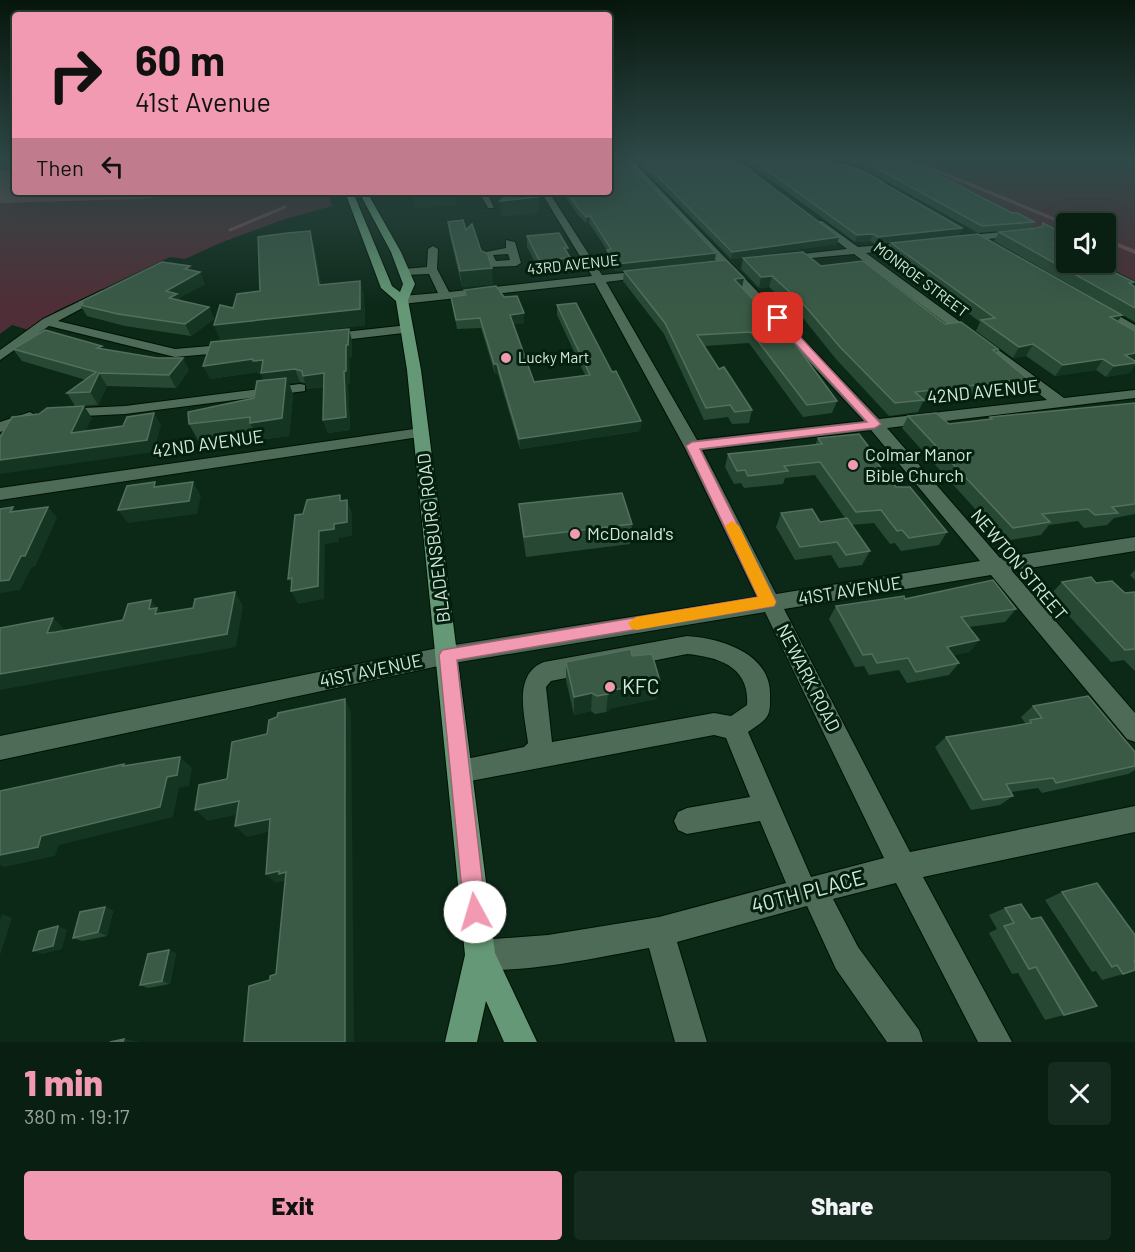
<!DOCTYPE html>
<html lang="en">
<head>
<meta charset="utf-8">
<style>
  :root { --surface:#091f12; --page:#172c20; --text:#f1f3f6; --muted:#99a29f; --line:#293d32; --accent:#f19ab1 }
  body { margin:0; font-family:Barlow,sans-serif; background:var(--page); color:var(--text); height:100vh; display:flex; flex-direction:column; font-size:22px; white-space:nowrap }
  * { box-sizing:border-box; margin:0 }
  p { font-size:20px; color:var(--muted) }
  .icon { flex:none; width:33px; height:33px; fill:none; stroke:currentColor; stroke-width:2; stroke-linecap:round; stroke-linejoin:round }
  .map { position:relative; height:1042px; overflow:hidden }
  .sheet { display:flex; flex-direction:column; background:var(--surface); flex:1 }
  .sheet>* { flex:none }
  .guide { position:absolute; left:12px; top:12px; width:600px; height:183px; border-radius:6px; box-shadow:0 6px 24px #0002,0 0 0 2px var(--line); background:#f19ab1; color:#111; overflow:hidden }
  .fabs { position:absolute; left:1056px; top:213px; display:grid; gap:12px }
  .fabs a { display:grid; place-items:center; width:60px; height:60px; border-radius:6px; background:var(--surface); box-shadow:0 6px 24px #0002,0 0 0 2px var(--line); font-size:30px }
  .pin { position:absolute; display:grid; place-items:center; width:51px; height:51px; color:#fff; margin:-26px; border-radius:12px; box-shadow:0 3px 9px #0006 }
  .me { position:absolute; width:66px; margin:-33px; rotate:354deg; stroke-linejoin:round; filter:drop-shadow(0 0 4px #0008) }
  .turn { display:flex; align-items:center; gap:21px; height:126px; padding:0 24px; font-size:27px }
  .turn .icon { width:78px; height:78px; stroke-width:2.5 }
  .turn b { display:block; font-size:42px; line-height:51px }
  .then { display:flex; align-items:center; height:57px; padding:0 24px; background:#0003; gap:12px; font-size:22px }
  .round { display:grid; place-items:center; flex:none; width:63px; height:63px; border-radius:6px; background:var(--page) }
  .overview { display:flex; align-items:center; justify-content:space-between; height:102px; padding:0 24px }
  h1 { font-size:36px; font-weight:800; line-height:45px; color:var(--accent) }
  .cta { display:flex; gap:12px; margin-top:auto; padding:12px 24px }
  .cta a { flex:1; height:69px; border-radius:6px; background:var(--accent); color:#111; font-size:24px; font-weight:800; line-height:69px; text-align:center }
  .cta a+a { background:var(--page); color:var(--text) }
  .map>svg:first-child { display:block }
  .green { fill:#502e37 }
  .water { fill:#774f59 }
  .lines { fill:none; stroke-linecap:round; stroke-linejoin:round }
  .stream-far1 { stroke:#774f59; stroke-width:3 }
  .stream { stroke:#774f59; stroke-width:4 }
  .minor-casing { stroke:#001103; stroke-width:2 }
  .major-casing { stroke:#001103; stroke-width:2 }
  .minor { fill:#4d6b57; fill-rule:evenodd }
  .major { fill:#659876; fill-rule:evenodd }
  .wall { fill:#274934 }
  .shaded-wall { fill:#143521 }
  .building { fill:#3a5a46; stroke:#52705d; stroke-width:1.5 }
  .route { fill:#f19ab1; stroke:#9d6473; stroke-width:1.5 }
  .slow { fill:#f59e0b }
  .poi-dot { fill:#f19ab1; stroke:#031f0e; stroke-width:2 }
  .labels { text-anchor:middle; stroke-width:6; stroke-linejoin:round; paint-order:stroke }
  .far-street-label { font-size:15px; fill:#d6e7db; stroke:#031f0e }
  .far-poi-label { font-size:15px; fill:#d6e7db; stroke:#031f0e; text-anchor:start }
  .street-label { font-size:18px; fill:#d6e7db; stroke:#031f0e }
  .poi-label { font-size:18px; fill:#d6e7db; stroke:#031f0e; text-anchor:start }
  .near-poi-label { font-size:21px; fill:#d6e7db; stroke:#031f0e; text-anchor:start }
  .near-street-label { font-size:21px; fill:#d6e7db; stroke:#031f0e }
</style>
</head>
<body>
<div class="map">
<svg width="1135" height="1042" viewBox="0 0 1135 1042">
  <rect width="100%" height="100%" fill="#0c2918"/>
  <g class="green">
    <polygon points="0,160 15,160 15,192 328,192 332,206 285,219 220,243 185,259 170,257 56,311 29,330 12,325 0,334"/>
    <polygon points="901,160 1135,160 1135,281 1100,263 1106,262 1106,224 1066,224 1066,245"/>
  </g>
  <polygon class="water" points="0,171 15,171 15,192 209,192 139,199 0,203"/>
  <g class="lines">
    <g class="stream-far1">
      <polyline points="911,163 935,170 1066,224"/>
      <polyline points="230,230 285,207"/>
    </g>
    <polyline class="stream" points="1106,240 1135,252"/>
    <g class="minor-casing">
      <g id="minor">
        <path d="M623,160H632L879,419L1047,400L854,254L780,261L779,259L784,256L847,249L816,225V221H822L858,247L918,242L919,244L914,247L866,253L1064,398L1135,390V398L887,428L1000,558L1135,537V551L1012,571L1135,713V742L1127,739L991,575L784,609L910,852L1135,806V832L923,877L1012,1042H978L896,883L833,899L858,947L919,1030L923,1042H887L836,969L807,906L677,942L707,1042H675L649,948C611,955 501,979 469,966L465,955L469,944L480,940L548,935L659,917L786,883L760,821L687,834L678,830L674,821L678,812L687,808L750,797L726,738L714,735L460,783L451,780L448,771L451,762L524,747L528,743C525,717 512,674 544,662L687,636C720,638 771,653 770,695C770,702 771,712 766,718C762,723 753,728 748,732L811,877L884,858L765,612L448,664L0,760V736L448,646L757,597L684,446L595,283L402,304L396,300L402,296L438,293L429,274L404,275L398,272L404,269L427,267L428,249L433,246L438,249L437,269L449,292L592,276L541,192H549L602,275L646,271L652,274L646,277L606,282L697,440L864,421ZM871,430L980,561L776,594L702,450ZM687,654C719,657 750,667 747,705L731,716L714,713L552,742L546,687L551,681Z"/>
        <path d="M812,160C838,160 868,168 888,185L881,187L851,171Z"/>
        <polygon points="479,192 487,192 494,208 488,208"/>
        <polygon points="1022,230 1026,231 1026,235 960,242 955,239 960,236"/>
        <path d="M506,240L515,242L521,263L516,266L488,267L481,253L506,248ZM508,254L510,260L496,261L493,255Z"/>
        <polygon points="103,290 107,291 107,295 58,321 175,349 233,344 240,348 233,352 175,357 49,326 0,360 0,350 43,319"/>
        <polygon points="1098,304 1135,325 1135,334 1094,311 1094,305"/>
        <polygon points="408,325 412,326 412,332 326,342 320,338 326,334"/>
        <polygon points="300,384 305,385 305,391 125,414 63,417 56,413 63,409 125,406"/>
        <polygon points="30,412 38,417 35,420 0,432 0,422"/>
        <polygon points="421,428 426,430 429,433 426,436 0,500 0,488"/>
      </g>
    </g>
    <g class="major-casing">
      <polygon id="major" points="345,192 353,192 392,286 400,292 403,284 391,252 359,192 367,192 401,252 415,284 408,300 421,370 495,953 537,1042 504,1042 486,1001 477,1042 445,1042 465,955 407,370 396,301 381,288"/>
    </g>
    <use href="#minor" class="minor"/>
    <use href="#major" class="major"/>
  </g>
  <g class="wall">
    <polygon points="744,160 825,160 962,228 959,235 875,244 870,241 855,242"/>
    <polygon points="839,160 909,160 1012,213 1034,222 1031,228 978,233 858,165"/>
    <polygon points="644,162 839,237 837,244 731,259 643,168"/>
    <polygon points="499,192 535,192 538,197 538,213 501,216 502,199"/>
    <polygon points="562,192 609,192 715,260 616,271 606,257 607,250 589,223 586,223 578,215"/>
    <polygon points="448,222 466,230 481,251 493,284 462,287 450,237"/>
    <polygon points="1043,223 1066,235 1066,248 1064,249 1134,282 1132,285 1135,287 1135,322 994,241 999,232 1037,228 1041,227"/>
    <polygon points="527,236 568,255 570,269 544,273 540,272 527,247"/>
    <polygon points="891,243 1122,315 1118,321 1135,331 1135,365 1129,373 1106,377 1096,370 1055,376 1026,356 1013,358 976,331 980,322 888,253"/>
    <polygon points="314,246 321,285 360,281 364,297 365,325 262,337 349,329 352,341 352,357 349,358 350,384 348,384 350,430 328,433 323,420 323,387 307,389 305,383 300,382 289,383 293,395 289,436 258,440 255,435 199,442 189,424 254,398 264,380 261,374 258,374 257,372 210,379 221,341 214,325 233,308 260,291"/>
    <polygon points="743,258 821,266 998,349 996,353 1028,379 1020,391 923,402 918,412 889,416 836,359 803,318 769,287 759,288 741,269"/>
    <polygon points="190,266 191,271 205,284 179,298 181,301 209,307 214,319 191,336 125,326 87,316 80,305 81,304 80,302"/>
    <polygon points="624,271 744,278 742,288 837,401 832,413 803,417 749,343 704,346 719,369 752,410 749,423 732,424 728,417 704,420 664,334 623,281"/>
    <polygon points="464,290 504,297 524,313 524,323 513,324 534,382 585,375 557,315 557,305 612,372 641,421 640,431 520,449 498,374 495,374 481,328 457,329 451,297 465,295"/>
    <polygon points="13,349 104,350 189,370 176,388 107,386 98,405 75,406 67,393 86,380 22,361"/>
    <polygon points="1135,403 1135,514 1114,518 1107,525 1084,528 1078,521 1049,525 1041,535 1004,541 902,428 908,416 949,424 988,419 990,417"/>
    <polygon points="818,438 872,451 870,455 896,487 947,532 939,545 901,551 895,543 890,544 874,523 851,525 870,551 862,565 839,568 831,555 795,560 776,527 781,513 820,522 845,518 815,475 785,478 783,484 744,488 741,483 734,484 725,467 728,454 815,445"/>
    <polygon points="519,504 632,524 630,544 526,557 521,524"/>
    <polygon points="1135,570 1135,580 1130,575"/>
    <polygon points="1062,582 1096,583 1125,593 1135,592 1135,671 1124,660 1111,662 1050,595"/>
    <polygon points="905,599 1016,609 1005,622 969,627 979,640 969,652 953,655 959,663 949,675 907,683 899,670 869,675 864,666 855,667 829,619 836,606"/>
    <polygon points="632,656 660,681 656,699 612,708 606,712 595,714 591,711 574,715 566,680 566,662"/>
    <polygon points="1033,706 1135,752 1135,770 1128,774 1042,793 1038,788 1011,792 1013,796 1000,805 971,810 935,747 946,737 1026,724 1021,717"/>
    <polygon points="1062,892 1123,974 1102,980 1096,971 1092,972 1045,900"/>
    <polygon points="1021,904 1064,1015 1045,1020 1018,973 1012,974 989,933 997,929 989,915 1005,908"/>
    <polygon points="105,907 113,911 107,936 82,941 73,938"/>
    <polygon points="176,953 170,984 148,988 140,985"/>
  </g>
  <g class="shaded-wall">
    <polygon points="413,192 454,192 456,205 415,209"/>
    <polygon points="503,192 520,192 538,197 538,213 501,216 500,201 503,200"/>
    <polygon points="590,216 589,223 586,223 586,217"/>
    <polygon points="962,228 959,235 875,244 878,237"/>
    <polygon points="310,231 314,246 324,302 319,285"/>
    <polygon points="873,234 870,241 855,242 857,235"/>
    <polygon points="839,237 837,244 731,259 732,252"/>
    <polygon points="1066,240 1066,248 1049,253 1054,244"/>
    <polygon points="564,248 568,248 570,269 544,273 543,262"/>
    <polygon points="716,253 715,260 616,271 617,264"/>
    <polygon points="190,266 194,276 200,272 205,284 179,298 183,305 174,310 166,291 185,269"/>
    <polygon points="492,268 493,284 462,287 460,271"/>
    <polygon points="772,276 769,287 759,288 761,277"/>
    <polygon points="744,278 741,289 734,279"/>
    <polygon points="360,281 364,297 365,325 221,342 214,325"/>
    <polygon points="209,307 214,319 191,336 185,324"/>
    <polygon points="524,313 524,323 511,325 510,315"/>
    <polygon points="1122,315 1114,326 1110,317"/>
    <polygon points="349,329 352,341 352,357 349,358 350,384 348,384 350,430 328,433 323,420 344,371 346,345"/>
    <polygon points="1033,344 1026,356 1013,358 1019,347"/>
    <polygon points="1135,353 1135,365 1129,373 1106,377 1114,366 1125,355"/>
    <polygon points="183,358 189,370 176,388 169,375"/>
    <polygon points="253,359 263,360 295,369 300,382 289,383 293,395 289,436 258,440 250,423 266,386 261,374 258,374 257,372 210,379 203,366"/>
    <polygon points="1103,359 1096,370 1055,376 1063,365"/>
    <polygon points="494,364 497,364 498,374 495,374"/>
    <polygon points="99,373 107,386 98,405 90,392"/>
    <polygon points="324,373 328,386 307,389 303,376"/>
    <polygon points="84,406 92,418 79,446 71,433"/>
    <polygon points="154,413 161,425 154,452 0,474 0,460 147,440"/>
    <polygon points="641,421 640,431 520,449 519,439"/>
    <polygon points="193,482 201,496 197,514 128,523 118,510"/>
    <polygon points="347,500 352,513 352,536 339,538 339,542 325,544 324,599 298,604 291,591 294,590 288,579 319,531 334,524"/>
    <polygon points="13,507 23,518 10,512"/>
    <polygon points="48,507 57,518 35,567 32,567 20,590 0,593 0,581"/>
    <polygon points="235,592 243,606 236,647 0,690 0,674 227,634"/>
    <polygon points="151,600 162,613 165,627 149,609"/>
    <polygon points="53,618 66,631 60,645 47,633"/>
    <polygon points="979,640 969,652 937,659 947,647"/>
    <polygon points="660,681 656,699 612,708 606,712 608,694 614,690"/>
    <polygon points="592,693 591,711 574,715 574,697"/>
    <polygon points="345,699 351,712 354,1042 345,1042"/>
    <polygon points="180,757 192,768 189,786 179,788 173,817 59,845 55,856 4,867 0,865 0,855 167,777"/>
    <polygon points="239,801 250,812 208,821 195,810"/>
    <polygon points="270,819 280,829 247,837 235,826"/>
    <polygon points="279,871 286,872 287,880 276,883 266,874"/>
    <polygon points="105,907 113,911 107,936 98,932"/>
    <polygon points="2,914 12,918 0,955 0,920"/>
    <polygon points="58,926 67,930 62,949 43,954 33,951"/>
    <polygon points="169,950 176,953 170,984 162,981"/>
    <polygon points="124,1039 141,1042 123,1042"/>
  </g>
  <g class="building">
    <polygon points="663,160 736,160 839,237 732,252 644,162"/>
    <polygon points="753,160 825,160 867,174 962,228 878,237 873,234 857,235"/>
    <polygon points="862,160 909,160 1012,213 1018,213 1034,222 982,226"/>
    <polygon points="629,163 716,253 617,264 607,250 611,249 590,216 586,217 578,208 567,192 609,192 609,164"/>
    <polygon points="511,192 535,192 538,197 500,201"/>
    <polygon points="463,220 466,230 472,224 481,251 487,253 492,268 460,271 448,222"/>
    <polygon points="1043,223 1066,235 1066,240 1054,244 1066,250 1066,262 1093,262 1134,282 1129,283 1135,287 1135,308 999,232 1037,228 1043,226"/>
    <polygon points="310,231 319,285 360,281 360,309 214,325 220,305 233,308 237,294 260,291 258,237 287,233"/>
    <polygon points="559,233 568,248 564,248 570,257 543,262 539,260 527,236"/>
    <polygon points="978,234 1122,315 1110,317 1135,331 1135,353 1125,355 1135,361 1135,363 1114,366 1103,359 1063,365 1033,344 1019,347 981,320 995,318 891,243"/>
    <polygon points="803,252 821,266 863,261 945,324 961,322 998,349 993,350 1028,379 915,392 924,400 895,403 840,347 806,307 772,276 761,277 743,258"/>
    <polygon points="726,260 744,278 734,279 796,345 837,401 807,405 751,332 697,335 719,369 724,367 752,410 735,412 730,405 706,408 665,323 624,271"/>
    <polygon points="162,262 190,266 185,269 200,272 166,291 177,294 169,298 209,307 185,324 118,314 80,305 83,303 80,302"/>
    <polygon points="496,286 504,297 517,296 524,313 510,315 534,382 590,375 557,305 576,303 612,372 616,371 641,421 519,439 497,364 494,364 480,318 456,320 451,297 466,295 464,290"/>
    <polygon points="349,329 348,345 346,345 346,371 344,371 346,417 323,420 324,373 303,376 302,371 295,369 261,373 263,360 253,361 253,359 203,366 211,342"/>
    <polygon points="45,330 102,346 97,348 157,358 183,358 169,375 99,373 90,392 67,393 96,372 13,349"/>
    <polygon points="286,378 282,418 250,423 250,417 189,424 188,412 254,398 257,381"/>
    <polygon points="1135,403 1135,504 1112,507 1118,513 1095,515 1088,509 1042,514 1050,522 1013,528 908,416 936,413 949,424 992,419 990,417"/>
    <polygon points="84,406 71,433 123,426 127,417 154,413 147,440 0,460 0,437 12,417 39,414 47,408"/>
    <polygon points="859,434 872,451 868,451 896,487 910,487 947,532 909,538 902,530 897,531 881,510 856,512 820,462 784,466 788,471 748,476 745,470 737,471 728,454 822,444 818,438"/>
    <polygon points="155,482 154,487 193,482 189,501 118,510 127,486"/>
    <polygon points="622,493 632,524 524,537 519,504"/>
    <polygon points="340,495 340,501 347,500 347,522 334,524 334,529 319,531 318,586 291,591 292,578 288,579 295,515 303,514 307,500"/>
    <polygon points="13,507 10,512 48,507 25,556 21,556 9,580 0,581 0,509"/>
    <polygon points="812,509 820,522 847,518 870,551 846,555 837,542 800,547 781,513"/>
    <polygon points="1091,577 1096,583 1112,581 1125,593 1135,592 1135,649 1125,650 1062,582"/>
    <polygon points="993,580 1016,609 961,617 979,640 947,647 959,663 916,672 908,658 877,663 872,654 863,655 836,606 904,596 905,599"/>
    <polygon points="235,592 227,634 0,674 0,628 53,618 47,633 56,632 123,620 128,604 151,600 149,609 157,608 155,614 193,608 195,599"/>
    <polygon points="631,649 632,656 652,654 660,681 614,690 608,694 597,696 592,693 574,697 566,662"/>
    <polygon points="1088,696 1135,752 1135,766 1056,783 1053,778 1006,784 1013,796 983,800 946,737 1031,723 1030,720 1042,718 1033,706"/>
    <polygon points="345,699 345,1042 244,1042 249,986 270,980 270,976 276,974 286,872 279,874 279,871 266,874 270,819 235,826 239,801 195,810 199,785 227,779 232,742 267,734 269,720 277,717 278,713"/>
    <polygon points="180,757 177,775 167,777 160,807 41,836 38,847 0,855 0,791 124,764 123,766"/>
    <polygon points="1097,883 1135,935 1135,961 1134,961 1135,963 1135,970 1123,974 1117,965 1112,967 1062,892"/>
    <polygon points="1021,904 1031,919 1041,917 1097,1006 1064,1015 1036,967 1029,969 1004,926 1014,923 1005,908"/>
    <polygon points="105,907 98,932 73,938 80,912"/>
    <polygon points="58,926 53,946 33,951 39,931"/>
    <polygon points="169,950 162,981 140,985 148,954"/>
    <polygon points="124,1039 123,1042 110,1042"/>
  </g>
  <linearGradient id="sky" x2="0" y2="1"><stop stop-color="#07170d"/><stop offset="0.52" stop-color="#2e4948"/><stop offset="1" stop-color="#2e4948" stop-opacity="0"/></linearGradient>
  <rect width="1135" height="306" fill="url(#sky)"/>
  <polygon class="route" points="774,316 781,316 881,424 875,428 700,449 776,602 774,606 457,660 486,912 483,920 475,923 468,920 464,912 439,655 442,650 758,597 686,446 692,442 867,422 774,320"/>
  <polygon class="slow" points="732,521 739,526 776,602 774,606 636,630 631,628 628,623 636,617 758,597 725,526"/>
  <g class="poi-dot">
    <circle cx="506" cy="358" r="6"/>
    <circle cx="853" cy="465" r="6"/>
    <circle cx="575" cy="534" r="6"/>
    <circle cx="610" cy="687" r="6"/>
  </g>
  <g class="labels">
    <g class="far-street-label">
      <text transform="translate(573 265) rotate(-6)" y="5">43RD AVENUE</text>
      <text transform="translate(921 280) rotate(37)" y="5">MONROE STREET</text>
    </g>
    <g class="far-poi-label">
      <text x="518" y="363">Lucky Mart</text>
    </g>
    <g class="street-label">
      <text transform="translate(983 392) rotate(-6)" y="6">42ND AVENUE</text>
      <text transform="translate(208 444) rotate(-8)" y="6">42ND AVENUE</text>
      <text transform="translate(434 538) rotate(-97)" y="6">BLADENSBURG ROAD</text>
      <text transform="translate(1019 565) rotate(50)" y="6">NEWTON STREET</text>
      <text transform="translate(850 591) rotate(-9)" y="6">41ST AVENUE</text>
      <text transform="translate(371 671) rotate(-12)" y="6">41ST AVENUE</text>
      <text transform="translate(808 678) rotate(63)" y="6">NEWARK ROAD</text>
    </g>
    <g class="poi-label">
      <text x="865" y="461">Colmar Manor<tspan x="865" dy="21">Bible Church</tspan></text>
      <text x="587" y="540">McDonald's</text>
    </g>
    <g class="near-poi-label">
      <text x="622" y="694">KFC</text>
    </g>
    <g class="near-street-label">
      <text transform="translate(808 892) rotate(-15)" y="7">40TH PLACE</text>
    </g>
  </g>
</svg>
<div class="fabs">
<a><svg class="icon" aria-label="sound" viewBox="0 0 24 24"><path d="M4 9h4l5-4v14l-5-4H4zM17 9q2 3 0 6"/></svg></a>
</div>
<div class="pin" style="left:778px;top:318px;background:#d93025"><svg class="icon" aria-label="arrive" viewBox="0 0 24 24"><path d="M6 21V4h12l-3 4 3 4H6"/></svg></div>
<svg class="me" style="left:475px;top:912px" viewBox="-20 -20 40 40"><circle r="19" fill="#fff"/><path d="M0-13L10 11 0 6-10 11z" fill="#f19ab1"/></svg>
<div class="guide">
<div class="turn"><svg class="icon" aria-label="right" viewBox="0 0 24 24"><path d="M7 20v-9h11M14 6l5 5-5 5"/></svg><div><b>60 m</b>41st Avenue</div></div>
<div class="then">Then<svg class="icon" aria-label="left" viewBox="0 0 24 24"><path d="M17 20v-9H6M10 6l-5 5 5 5"/></svg></div>
</div>
</div>
<section class="sheet">
<div class="overview"><div><h1>1 min</h1><p>380 m · 19:17</p></div><a class="round"><svg class="icon" aria-label="close" viewBox="0 0 24 24"><path d="M6 6l12 12M18 6L6 18"/></svg></a></div>
<div class="cta"><a>Exit</a><a>Share</a></div>
</section>
</body>
</html>
